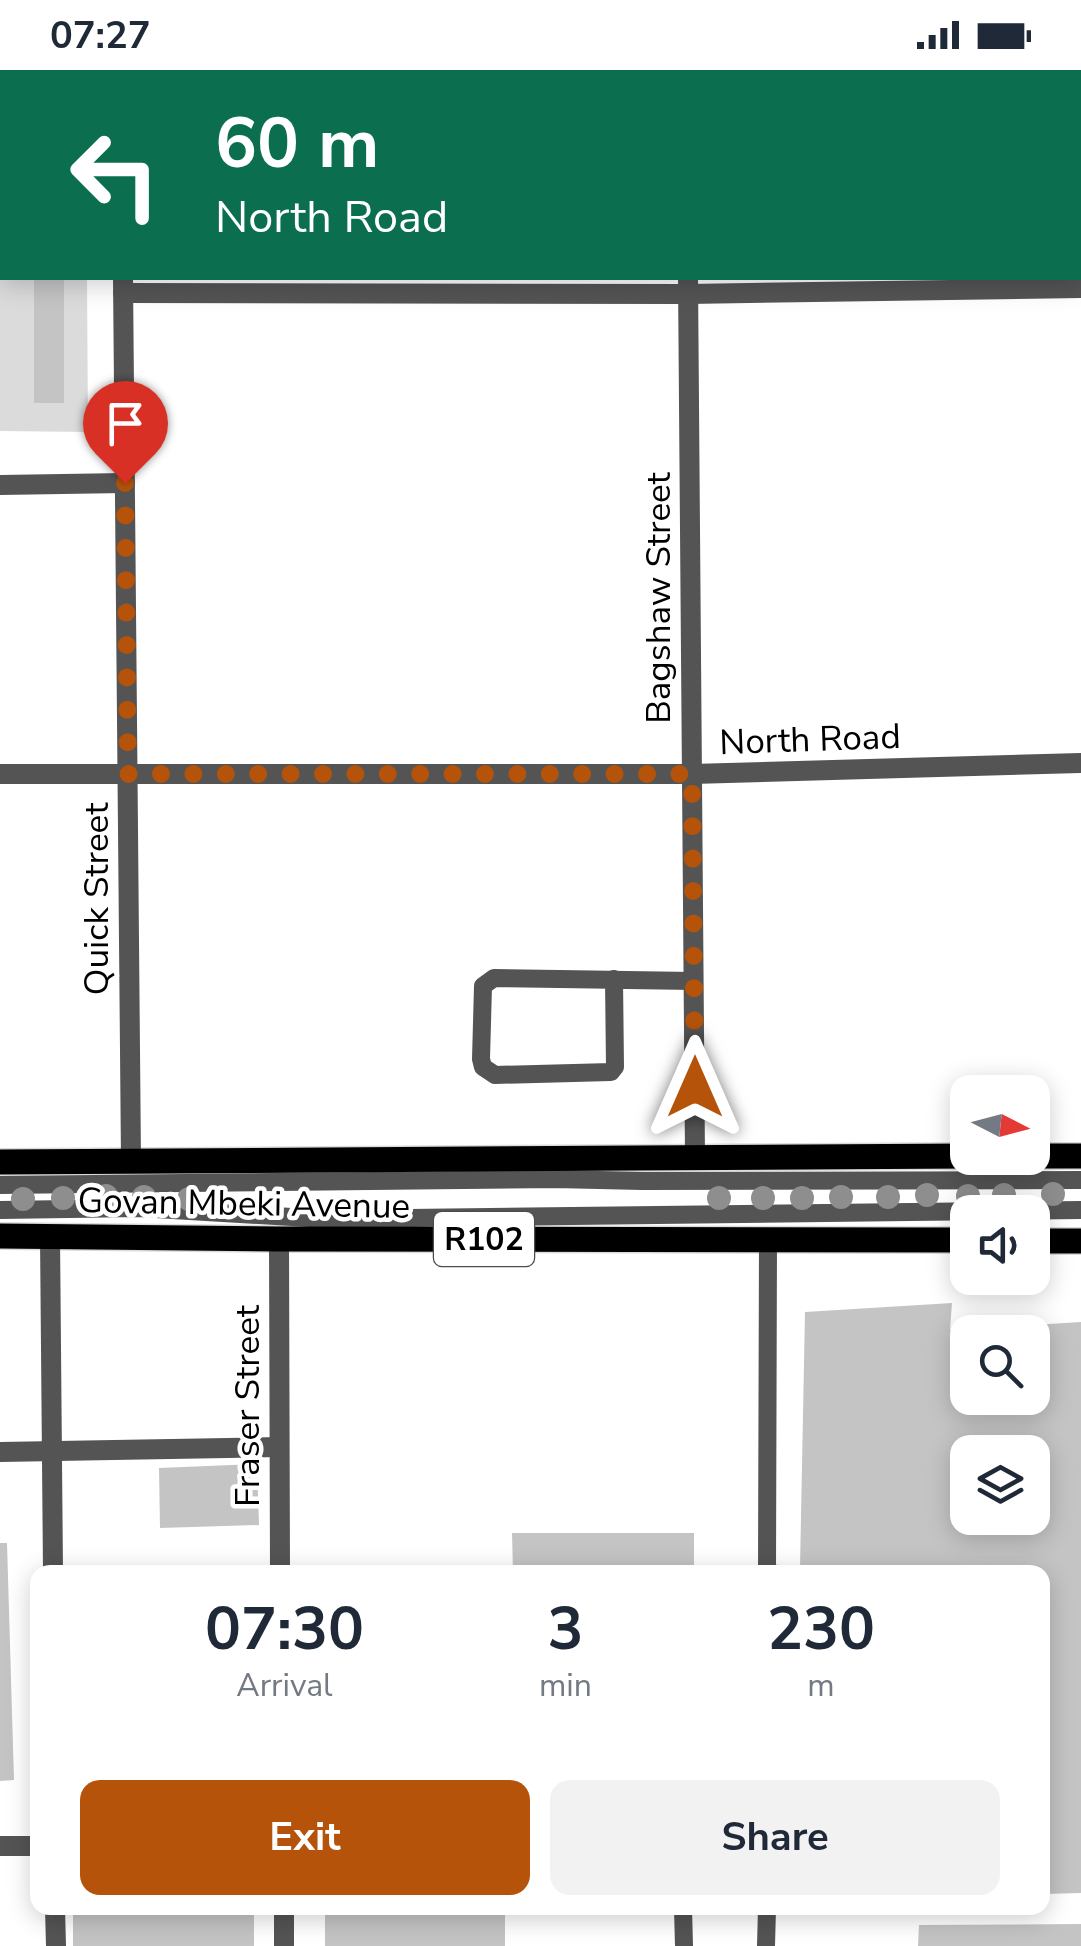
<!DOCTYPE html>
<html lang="en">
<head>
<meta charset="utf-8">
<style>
  :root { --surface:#fff; --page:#f2f2f3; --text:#1f2937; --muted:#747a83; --accent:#b45309 }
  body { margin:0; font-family:"Nunito Sans",sans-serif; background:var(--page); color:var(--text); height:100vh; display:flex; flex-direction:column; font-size:38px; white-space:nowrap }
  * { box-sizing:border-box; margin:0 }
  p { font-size:32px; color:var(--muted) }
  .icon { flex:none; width:55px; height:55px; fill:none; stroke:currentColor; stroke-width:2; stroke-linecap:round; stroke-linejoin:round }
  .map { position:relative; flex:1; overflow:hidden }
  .panel { position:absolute; left:30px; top:1495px; width:1020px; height:350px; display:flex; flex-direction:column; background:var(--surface); border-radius:20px; box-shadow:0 5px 25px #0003 }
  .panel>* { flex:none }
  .guide { position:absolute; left:0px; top:0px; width:1082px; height:210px; box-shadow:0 5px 25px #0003; background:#0b6e4f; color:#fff; overflow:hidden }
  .needle { width:65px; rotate:96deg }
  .tools { position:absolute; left:950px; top:1005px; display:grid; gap:20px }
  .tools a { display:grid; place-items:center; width:100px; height:100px; border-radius:20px; background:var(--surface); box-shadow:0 5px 25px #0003; font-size:50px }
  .pin { position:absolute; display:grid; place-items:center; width:85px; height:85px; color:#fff; margin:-102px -42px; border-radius:50% 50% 50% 0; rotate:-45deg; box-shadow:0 0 10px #0007 }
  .pin .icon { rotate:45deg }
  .me { position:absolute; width:110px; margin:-55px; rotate:0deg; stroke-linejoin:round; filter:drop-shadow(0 0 8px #0008) }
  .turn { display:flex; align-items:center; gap:35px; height:210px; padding:0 50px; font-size:45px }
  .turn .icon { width:130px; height:130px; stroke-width:2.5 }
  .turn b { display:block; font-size:70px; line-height:85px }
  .eta { display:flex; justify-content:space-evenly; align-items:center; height:170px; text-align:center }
  .eta b { font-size:60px; font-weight:700; line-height:70px }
  .button { display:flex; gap:20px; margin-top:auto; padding:20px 50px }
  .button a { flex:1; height:115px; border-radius:20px; background:var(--accent); color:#fff; font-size:40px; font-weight:700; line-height:115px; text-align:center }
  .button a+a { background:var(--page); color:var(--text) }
  .status { display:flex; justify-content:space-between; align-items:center; height:70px; padding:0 50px; background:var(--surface); direction:ltr }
  .status svg { height:28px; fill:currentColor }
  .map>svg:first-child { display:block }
  .green { fill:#dbdbdb }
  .building { fill:#c4c4c4; fill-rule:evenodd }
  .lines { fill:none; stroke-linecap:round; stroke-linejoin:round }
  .primary-casing { stroke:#dbdbdb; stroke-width:28 }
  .lane { stroke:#545454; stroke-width:18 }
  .street { stroke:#545454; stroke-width:20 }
  .primary { stroke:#000; stroke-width:25 }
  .tree { fill:#8e8e8e }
  .route { stroke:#b45309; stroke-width:18; stroke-dasharray:0 32.4 }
  .labels { text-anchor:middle; stroke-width:9; stroke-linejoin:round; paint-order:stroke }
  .shield { fill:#fff; stroke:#4c4c4c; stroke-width:2.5 }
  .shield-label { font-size:32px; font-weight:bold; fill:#000 }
  .street-label { font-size:35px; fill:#000; stroke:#fff }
</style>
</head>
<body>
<div class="status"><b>07:27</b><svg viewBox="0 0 49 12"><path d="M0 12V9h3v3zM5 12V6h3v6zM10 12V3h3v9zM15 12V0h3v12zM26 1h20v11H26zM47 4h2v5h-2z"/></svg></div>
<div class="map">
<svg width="1081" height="1876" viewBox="0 0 1081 1876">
  <rect width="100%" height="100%" fill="#fff"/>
  <polygon class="green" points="0,79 2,79 2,208 87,208 88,362 0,361"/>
  <g class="building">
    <rect x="34" y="208" width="30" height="125"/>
    <path d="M952,1233L950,1260L1081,1252V1823L1042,1824V1502H773V1494L800,1498L805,1242ZM968,1262H1032V1328H968ZM968,1382H1032V1448H968Z"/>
    <polygon points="257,1394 259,1455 160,1458 159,1398"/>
    <polygon points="512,1463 694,1463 694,1502 513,1502"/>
    <polygon points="0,1473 7,1473 14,1710 0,1711"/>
    <rect x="73" y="1838" width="181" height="38"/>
    <rect x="325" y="1838" width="180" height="38"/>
    <polygon points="1081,1854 1081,1876 918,1876 919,1855"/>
  </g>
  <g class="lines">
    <g class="primary-casing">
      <g id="primary">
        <polyline points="1032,1086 1081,1086"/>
        <polyline points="0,1092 968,1086"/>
        <polyline points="0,1166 279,1169 968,1170"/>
        <polyline points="1032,1171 1081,1171"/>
      </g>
    </g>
    <g class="lane">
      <polyline points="614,909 615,997 611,1002 495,1005 483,997 481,989 483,916 494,908 694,911"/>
      <polyline points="0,1115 555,1109 642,1111 1081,1110"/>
      <polyline points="0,1140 139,1138 326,1149 1081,1140"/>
      <polyline points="767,1502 768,1170"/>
      <polyline points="683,1838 684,1876"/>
      <polyline points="766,1876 767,1838"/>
    </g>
    <g class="street">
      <polyline points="121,0 121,2"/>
      <polyline points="687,0 687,2"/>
      <polyline points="0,29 2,29"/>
      <polyline points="123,208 131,1091"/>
      <polyline points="688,208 695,1087"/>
      <polyline points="123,223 688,224 1081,218"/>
      <polyline points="0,415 125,413"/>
      <polyline points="0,704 692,704 1081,693"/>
      <polyline points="50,1166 53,1502"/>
      <polyline points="279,1169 280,1502"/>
      <polyline points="0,1382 279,1377"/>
      <polyline points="0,1776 38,1776"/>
      <polyline points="55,1838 56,1876"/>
      <polyline points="284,1838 284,1876"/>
    </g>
    <use href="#primary" class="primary"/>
  </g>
  <g class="tree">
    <circle cx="1053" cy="1124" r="12"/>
    <circle cx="927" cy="1125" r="12"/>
    <circle cx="1004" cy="1125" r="12"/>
    <circle cx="106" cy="1126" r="12"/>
    <circle cx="968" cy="1126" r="12"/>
    <circle cx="144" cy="1127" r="12"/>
    <circle cx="841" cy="1127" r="12"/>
    <circle cx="888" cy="1127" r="12"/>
    <circle cx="63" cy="1128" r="12"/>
    <circle cx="719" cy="1128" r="12"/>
    <circle cx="763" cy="1128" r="12"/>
    <circle cx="802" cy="1128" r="12"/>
    <circle cx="23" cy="1129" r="12"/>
    <circle cx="189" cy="1129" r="12"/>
  </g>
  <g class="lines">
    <polyline class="route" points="125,413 128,704 692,704 695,1017"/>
  </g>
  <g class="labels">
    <rect class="shield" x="434" y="1142" width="100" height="54" rx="8"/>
    <g class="shield-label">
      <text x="484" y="1180">R102</text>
    </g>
    <g class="street-label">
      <text transform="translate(658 528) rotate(-90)" y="12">Bagshaw Street</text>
      <text transform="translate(810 669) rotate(-2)" y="12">North Road</text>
      <text transform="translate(96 829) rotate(-90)" y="12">Quick Street</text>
      <text transform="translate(244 1133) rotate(1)" y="12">Govan Mbeki Avenue</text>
      <text transform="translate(247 1336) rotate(-90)" y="12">Fraser Street</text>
    </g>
  </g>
</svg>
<div class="tools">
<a><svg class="needle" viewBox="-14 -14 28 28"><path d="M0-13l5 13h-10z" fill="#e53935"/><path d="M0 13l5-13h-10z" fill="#747a83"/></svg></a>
<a><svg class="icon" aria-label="sound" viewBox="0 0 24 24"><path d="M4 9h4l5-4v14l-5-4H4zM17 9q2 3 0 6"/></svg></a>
<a><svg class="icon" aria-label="search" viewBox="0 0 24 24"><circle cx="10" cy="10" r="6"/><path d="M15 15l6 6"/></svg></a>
<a><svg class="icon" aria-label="layers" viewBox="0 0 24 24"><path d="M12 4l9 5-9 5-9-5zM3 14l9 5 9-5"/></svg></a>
</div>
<div class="pin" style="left:125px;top:413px;background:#d93025"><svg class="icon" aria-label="arrive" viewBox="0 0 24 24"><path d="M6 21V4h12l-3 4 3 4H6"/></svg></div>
<svg class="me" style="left:695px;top:1017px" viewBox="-20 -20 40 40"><path d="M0-17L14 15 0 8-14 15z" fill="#b45309" stroke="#fff" stroke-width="4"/></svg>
<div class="guide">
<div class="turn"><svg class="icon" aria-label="left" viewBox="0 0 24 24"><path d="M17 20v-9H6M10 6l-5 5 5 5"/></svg><div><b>60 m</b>North Road</div></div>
</div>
<section class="panel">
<div class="eta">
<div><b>07:30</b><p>Arrival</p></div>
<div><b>3</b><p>min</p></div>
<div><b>230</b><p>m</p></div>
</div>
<div class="button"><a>Exit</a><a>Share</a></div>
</section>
</div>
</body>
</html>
